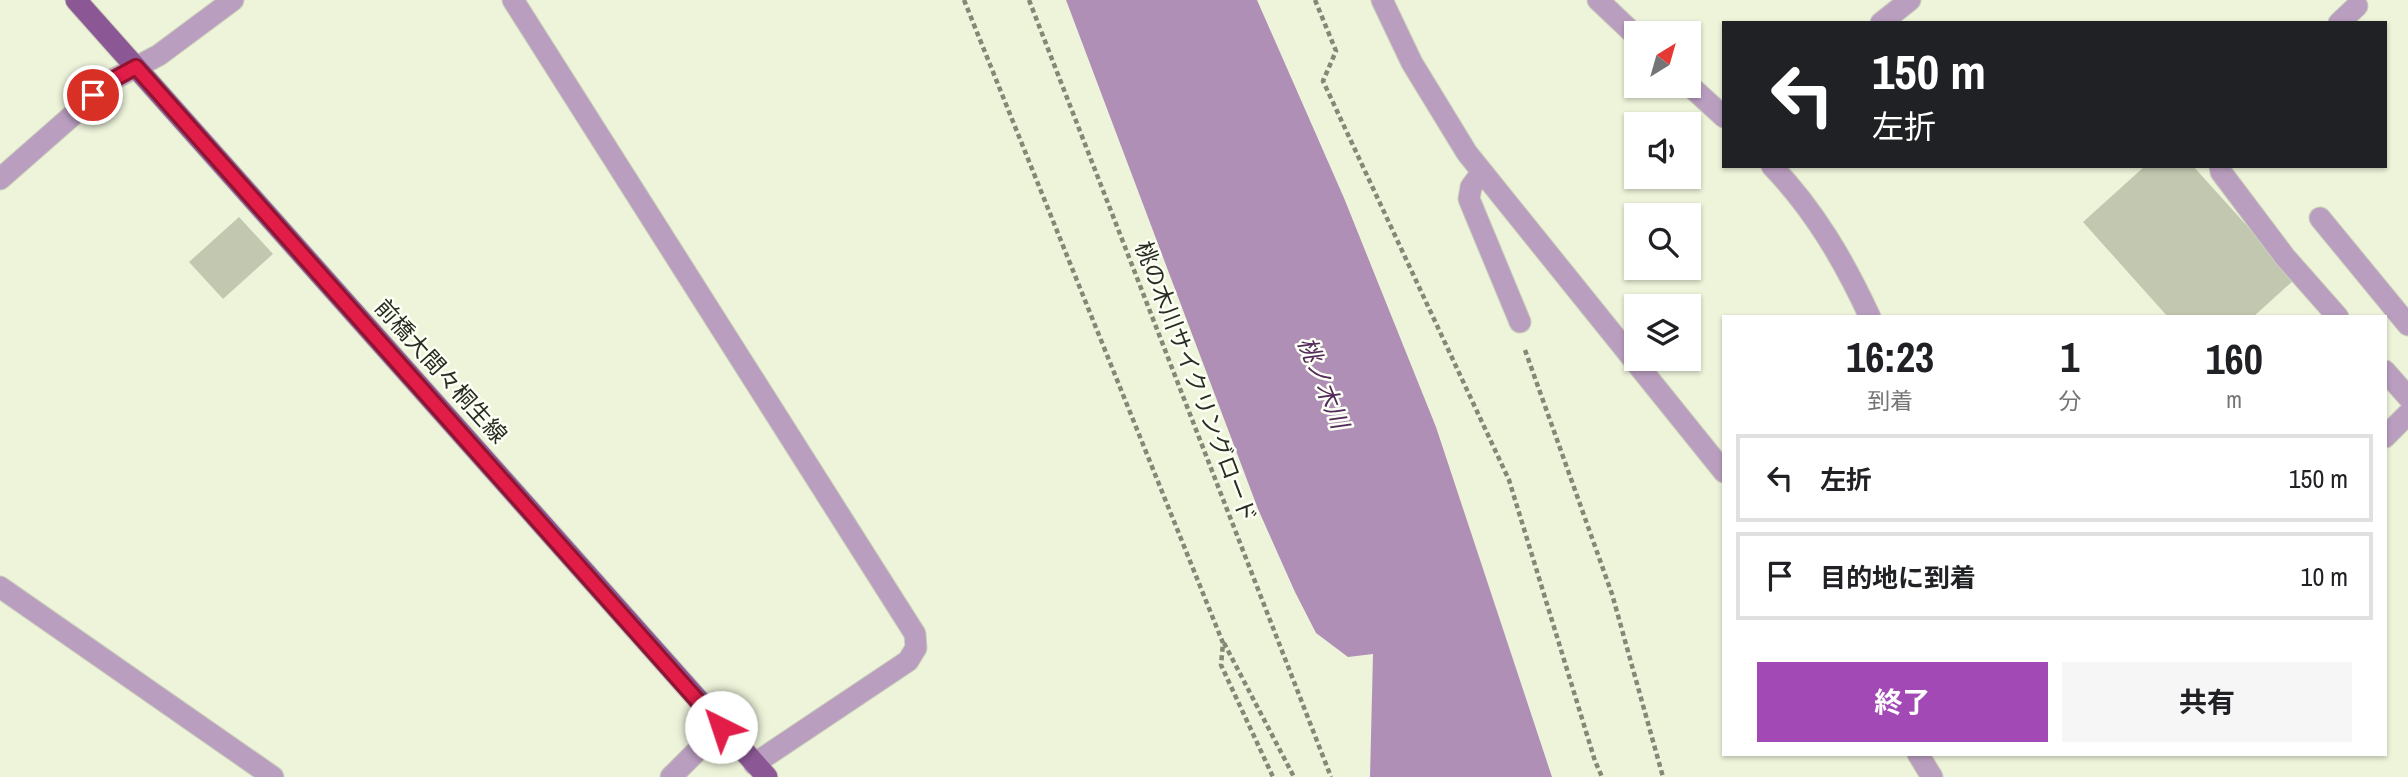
<!DOCTYPE html>
<html lang="ja">
<head>
<meta charset="utf-8">
<style>
  :root { --surface:#fff; --page:#f6f6f6; --text:#202124; --muted:#757577; --line:#e0e0e0; --accent:#a349b5 }
  body { margin:0; font-family:"Archivo Narrow","Noto Sans JP",sans-serif; background:var(--page); color:var(--text); height:100vh; display:flex; flex-direction:column; font-size:26px; white-space:nowrap }
  * { box-sizing:border-box; margin:0 }
  p { font-size:23px; color:var(--muted) }
  .icon { flex:none; width:38px; height:38px; fill:none; stroke:currentColor; stroke-width:2; stroke-linecap:round; stroke-linejoin:round }
  .map { position:relative; flex:1; overflow:hidden }
  .panel { position:absolute; left:1722px; top:315px; width:665px; height:441px; display:flex; flex-direction:column; background:var(--surface); border-radius:0px; box-shadow:0 2px 5px #0004 }
  .panel>* { flex:none }
  .guide { position:absolute; left:1722px; top:21px; width:665px; height:147px; border-radius:0px; box-shadow:0 2px 5px #0004; background:#202124; color:#fff; overflow:hidden }
  .needle { width:46px; rotate:37deg }
  .fabs { position:absolute; left:1624px; top:21px; display:grid; gap:14px }
  .fabs a { display:grid; place-items:center; width:77px; height:77px; border-radius:0px; background:var(--surface); box-shadow:0 2px 5px #0004; font-size:35px }
  .pin { position:absolute; display:grid; place-items:center; width:60px; height:60px; color:#fff; margin:-30px; border:4px solid #fff; border-radius:50%; box-shadow:0 2px 7px #0007 }
  .me { position:absolute; width:77px; margin:-38px; rotate:319deg; stroke-linejoin:round; filter:drop-shadow(0 0 5px #0008) }
  .turn { display:flex; align-items:center; gap:24px; height:147px; padding:0 35px; font-size:32px }
  .turn .icon { width:91px; height:91px; stroke-width:2.5 }
  .turn b { display:block; font-size:49px; line-height:60px }
  .eta { display:flex; justify-content:space-evenly; align-items:center; height:119px; text-align:center }
  .eta b { font-size:42px; font-weight:700; line-height:49px }
  .primary-button { display:flex; gap:14px; margin-top:auto; padding:14px 35px }
  .primary-button a { flex:1; height:80px; border-radius:0px; background:var(--accent); color:#fff; font-size:28px; font-weight:700; line-height:80px; text-align:center }
  .primary-button a+a { background:var(--page); color:var(--text) }
  ul { padding:0; list-style:none }
  li { display:flex; align-items:center; gap:21px; height:88px; margin:0 14px 10px; padding:0 21px; border:4px solid var(--line); border-radius:0px }
  li div { flex:1 }
  li b { display:block; font-size:26px }
  li em { font-style:normal }
  .map>svg:first-child { display:block }
  .water { fill:#b08fb7 }
  .building { fill:#c2c8af }
  .lines { fill:none; stroke-linecap:round; stroke-linejoin:round }
  .lane-casing { stroke:#cad0b9; stroke-width:23 }
  .street-casing { stroke:#cad0b9; stroke-width:23 }
  .primary-casing { stroke:#cad0b9; stroke-width:23 }
  .path { stroke:#838877; stroke-width:4.5; stroke-dasharray:5 3.5; stroke-linecap:butt }
  .lane { stroke:#ba9ec0; stroke-width:21 }
  .street { stroke:#ba9ec0; stroke-width:21 }
  .primary { stroke:#8b5895; stroke-width:21 }
  .route-casing { stroke:#92132f; stroke-width:18 }
  .route { stroke:#e11d48; stroke-width:12 }
  .labels { text-anchor:middle; stroke-width:5; stroke-linejoin:round; paint-order:stroke }
  .street-label { font-size:23px; fill:#292c22; stroke:#fcfff4 }
  .water-label { font-size:24px; font-style:italic; fill:#54295c; stroke:#fcfff4 }
</style>
</head>
<body>
<div class="map">
<svg width="2408" height="777" viewBox="0 0 2408 777">
  <rect width="100%" height="100%" fill="#edf4da"/>
  <polygon class="water" points="1066,0 1257,0 1344,198 1436,427 1552,777 1370,777 1373,654 1348,657 1316,633 1295,592 1258,509"/>
  <g class="building">
    <polygon points="2145,166 2193,166 2295,279 2253,317 2168,317 2083,222"/>
    <polygon points="239,217 273,254 223,299 189,262"/>
  </g>
  <g class="lines">
    <g class="lane-casing">
      <g id="lane">
        <polyline points="1881,23 1910,0"/>
        <polyline points="2339,23 2357,6"/>
        <polyline points="2220,166 2221,172 2285,257 2338,317"/>
        <polyline points="1482,172 1471,187 1469,199 1520,322"/>
        <polyline points="2320,218 2408,325"/>
        <polyline points="2385,371 2408,397"/>
      </g>
    </g>
    <g class="street-casing">
      <g id="street">
        <polyline points="513,0 915,634 916,648 908,661 754,764"/>
        <polyline points="1382,0 1412,63 1467,153 1724,472"/>
        <polyline points="1598,0 1636,36"/>
        <polyline points="1689,85 1724,117"/>
        <path d="M1772,166C1815,211 1844,261 1870,317"/>
        <polyline points="0,179 114,79 159,55 233,0"/>
        <polyline points="2385,437 2408,414"/>
        <polyline points="0,587 273,777"/>
        <polyline points="1918,754 1932,777"/>
        <polyline points="671,777 721,727"/>
      </g>
    </g>
    <g class="primary-casing">
      <polyline id="primary" points="76,0 767,777"/>
    </g>
    <g class="path">
      <polyline points="964,0 1223,643 1221,665 1273,777"/>
      <polyline points="1029,0 1331,777"/>
      <polyline points="1315,0 1336,51 1323,81 1509,480 1595,761 1602,777"/>
      <polyline points="1525,350 1612,594 1663,777"/>
      <polyline points="1224,643 1294,777"/>
    </g>
    <use href="#lane" class="lane"/>
    <use href="#street" class="street"/>
    <use href="#primary" class="primary"/>
  </g>
  <g class="lines">
    <g class="route-casing">
      <polyline id="route" points="93,95 114,79 136,67 721,727"/>
    </g>
    <use href="#route" class="route"/>
  </g>
  <g class="labels">
    <g class="street-label">
      <text transform="translate(441 371) rotate(48)" y="8">前橋大間々桐生線</text>
      <text transform="translate(1196 382) rotate(69)" y="8">桃の木川サイクリングロード</text>
    </g>
    <g class="water-label">
      <text transform="translate(1323 383) rotate(68)" y="8">桃ノ木川</text>
    </g>
  </g>
</svg>
<div class="fabs">
<a><svg class="needle" viewBox="-14 -14 28 28"><path d="M0-13l5 13h-10z" fill="#e53935"/><path d="M0 13l5-13h-10z" fill="#757577"/></svg></a>
<a><svg class="icon" aria-label="sound" viewBox="0 0 24 24"><path d="M4 9h4l5-4v14l-5-4H4zM17 9q2 3 0 6"/></svg></a>
<a><svg class="icon" aria-label="search" viewBox="0 0 24 24"><circle cx="10" cy="10" r="6"/><path d="M15 15l6 6"/></svg></a>
<a><svg class="icon" aria-label="layers" viewBox="0 0 24 24"><path d="M12 4l9 5-9 5-9-5zM3 14l9 5 9-5"/></svg></a>
</div>
<div class="pin" style="left:93px;top:95px;background:#d93025"><svg class="icon" aria-label="arrive" viewBox="0 0 24 24"><path d="M6 21V4h12l-3 4 3 4H6"/></svg></div>
<svg class="me" style="left:721px;top:727px" viewBox="-20 -20 40 40"><circle r="19" fill="#fff"/><path d="M0-13L10 11 0 6-10 11z" fill="#e11d48"/></svg>
<div class="guide">
<div class="turn"><svg class="icon" aria-label="left" viewBox="0 0 24 24"><path d="M17 20v-9H6M10 6l-5 5 5 5"/></svg><div><b>150 m</b>左折</div></div>
</div>
<section class="panel">
<div class="eta">
<div><b>16:23</b><p>到着</p></div>
<div><b>1</b><p>分</p></div>
<div><b>160</b><p>m</p></div>
</div>
<ul>
<li><svg class="icon" aria-label="left" viewBox="0 0 24 24"><path d="M17 20v-9H6M10 6l-5 5 5 5"/></svg><div><b>左折</b></div><em>150 m</em></li>
<li><svg class="icon" aria-label="arrive" viewBox="0 0 24 24"><path d="M6 21V4h12l-3 4 3 4H6"/></svg><div><b>目的地に到着</b></div><em>10 m</em></li>
</ul>
<div class="primary-button"><a>終了</a><a>共有</a></div>
</section>
</div>
</body>
</html>
